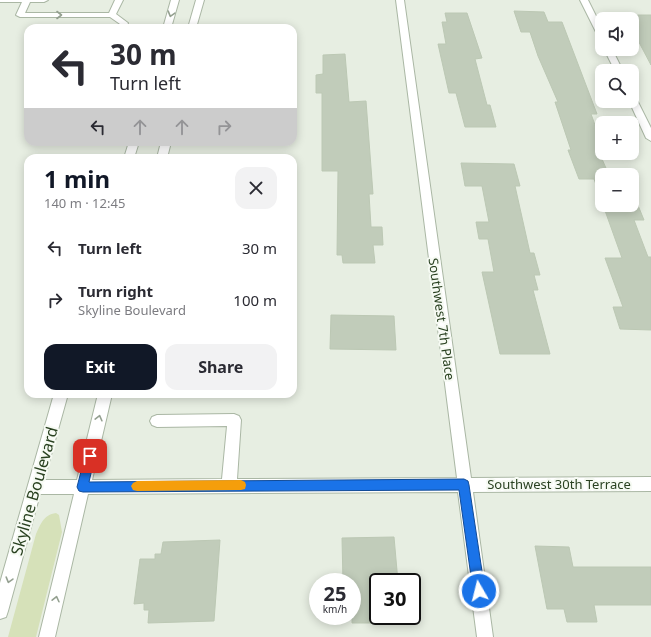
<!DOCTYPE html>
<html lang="en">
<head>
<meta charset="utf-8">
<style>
  :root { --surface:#fff; --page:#f2f2f3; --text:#2b2b33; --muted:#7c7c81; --accent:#111827 }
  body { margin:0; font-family:"Noto Sans",sans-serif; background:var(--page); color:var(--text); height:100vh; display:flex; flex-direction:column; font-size:15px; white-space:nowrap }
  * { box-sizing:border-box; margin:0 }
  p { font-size:13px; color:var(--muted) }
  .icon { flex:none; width:22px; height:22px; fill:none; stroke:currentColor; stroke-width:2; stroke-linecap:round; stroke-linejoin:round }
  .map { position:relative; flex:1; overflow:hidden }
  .side { position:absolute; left:24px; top:154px; width:273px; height:244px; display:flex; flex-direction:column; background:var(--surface); border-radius:12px; box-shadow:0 2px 10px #0003 }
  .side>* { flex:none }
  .banner { position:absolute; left:24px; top:24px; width:273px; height:122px; border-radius:12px; box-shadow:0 2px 10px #0003; background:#fff; color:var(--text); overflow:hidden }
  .tools { position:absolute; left:595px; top:12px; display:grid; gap:8px }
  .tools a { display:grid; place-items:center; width:44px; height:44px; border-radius:8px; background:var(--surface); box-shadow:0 2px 10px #0003; font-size:20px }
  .speed { position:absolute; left:309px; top:573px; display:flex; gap:8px; font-size:20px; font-weight:700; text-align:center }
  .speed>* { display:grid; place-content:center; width:52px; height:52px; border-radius:50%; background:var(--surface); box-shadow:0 2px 10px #0003; line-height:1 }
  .speed small { font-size:10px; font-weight:400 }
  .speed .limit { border:2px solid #111; border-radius:6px; background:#fff; color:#111 }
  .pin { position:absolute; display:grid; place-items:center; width:34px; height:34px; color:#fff; margin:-17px; border-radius:8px; box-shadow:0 2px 6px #0006 }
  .me { position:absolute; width:44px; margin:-22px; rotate:352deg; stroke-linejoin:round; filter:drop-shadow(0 0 3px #0008) }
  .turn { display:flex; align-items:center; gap:14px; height:84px; padding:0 20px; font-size:18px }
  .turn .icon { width:52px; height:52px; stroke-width:2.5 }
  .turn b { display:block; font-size:28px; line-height:34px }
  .lanes { display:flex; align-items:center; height:38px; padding:0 20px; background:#0003; justify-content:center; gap:20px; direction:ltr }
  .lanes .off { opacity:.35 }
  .round { display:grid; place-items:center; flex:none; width:42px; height:42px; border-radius:12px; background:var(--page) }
  .overview { display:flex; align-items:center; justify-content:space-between; height:68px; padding:0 20px }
  h1 { font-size:24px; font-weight:700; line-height:30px; color:var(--accent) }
  .primary-button { display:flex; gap:8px; margin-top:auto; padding:8px 20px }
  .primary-button a { flex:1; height:46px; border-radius:12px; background:var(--accent); color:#fff; font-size:16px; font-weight:700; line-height:46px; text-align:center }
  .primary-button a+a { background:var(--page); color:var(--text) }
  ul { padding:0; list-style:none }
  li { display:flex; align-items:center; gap:12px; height:52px; padding:0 20px }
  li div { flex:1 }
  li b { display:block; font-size:15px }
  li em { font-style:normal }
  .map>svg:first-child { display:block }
  .green { fill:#d6e1b9 }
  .building { fill:#c1ccba; stroke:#bcc8b4 }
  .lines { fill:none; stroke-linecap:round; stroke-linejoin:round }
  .minor-casing { stroke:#aab7a4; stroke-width:2 }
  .minor { fill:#fff; fill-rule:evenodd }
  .oneway { stroke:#94a090 }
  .route { fill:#1a73e8; stroke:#114b97 }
  .slow { fill:#f59e0b }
  .labels { text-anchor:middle; stroke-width:4; stroke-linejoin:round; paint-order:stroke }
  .street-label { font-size:13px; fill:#294120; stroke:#f6faf3 }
  .near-street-label { font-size:16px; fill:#294120; stroke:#f6faf3 }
</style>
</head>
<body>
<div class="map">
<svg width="651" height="637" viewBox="0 0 651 637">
  <rect width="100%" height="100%" fill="#e7eee2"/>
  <path class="green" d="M56,513L59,515L62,532L36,637H8L36,534C41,524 43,515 56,513Z"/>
  <g class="building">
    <polygon points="514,11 544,12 548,22 562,22 597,114 591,114 602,144 602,159 609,175 602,175 602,201 594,179 579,179 568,150 571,150 555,102 558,102 538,56 530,32 521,32"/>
    <polygon points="445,13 467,13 482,58 475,59 487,105 490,105 496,127 465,127 456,93 449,93 438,44 446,44 442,22 447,22"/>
    <polygon points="632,15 651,15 651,65 632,29"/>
    <polygon points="345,54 349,102 366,101 373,194 369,194 371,227 382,227 383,245 373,245 375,263 343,263 342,255 337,255 338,171 322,171 322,93 316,93 316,75 323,74 323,55"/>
    <polygon points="461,163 514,164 520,186 515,186 530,253 534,253 540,275 534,275 538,290 533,290 550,354 500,354 482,272 494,272 488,239 479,239 476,222 489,222 482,186 465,186"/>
    <polygon points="632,203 637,203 644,220 634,220 648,257 651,257 651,330 620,329 613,307 623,307 605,258 622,258 603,205 632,205"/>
    <polygon points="331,315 394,316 396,350 330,349"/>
    <polygon points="394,537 398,582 378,582 378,623 352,623 352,582 343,582 342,538"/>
    <polygon points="220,540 214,621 148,623 149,610 144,610 144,603 134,604 140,559 155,559 155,554 161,554 163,542"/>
    <polygon points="535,546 569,547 573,567 651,567 651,605 594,605 597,622 567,622 564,609 547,609"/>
  </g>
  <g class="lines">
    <g class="minor-casing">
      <g id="minor">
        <polygon points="0,0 48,0 44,2 30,2 25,13 109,13 115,0 123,0 116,14 128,23 126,28 118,28 120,24 110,17 20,17 16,15 22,2 0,2"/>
        <polygon points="171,0 179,0 171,28 163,28"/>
        <polygon points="196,0 204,0 196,28 188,28"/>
        <polygon points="396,0 404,0 471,478 651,477 651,491 473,492 493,637 477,637 458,492 88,494 55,637 39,637 74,494 40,494 8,611 6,617 0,619 0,583 54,394 68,394 44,480 77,480 98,394 112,394 92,480 222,479 227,426 157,427 152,425 150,421 152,417 157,415 234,414 239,416 241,420 237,479 457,478"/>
        <polygon points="580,0 588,0 602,28 602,38 598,36"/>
        <polygon points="604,49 612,49 623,71 615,71"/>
        <polygon points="632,95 636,98 651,128 651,141 646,138 629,101 632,101"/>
        <polygon points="129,142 139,142 134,158 124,158"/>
        <polygon points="161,142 171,142 167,158 157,158"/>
      </g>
    </g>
    <use href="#minor" class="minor"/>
  </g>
  <defs><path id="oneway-chevron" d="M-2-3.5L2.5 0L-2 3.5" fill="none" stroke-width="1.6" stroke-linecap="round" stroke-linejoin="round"/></defs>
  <g class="oneway">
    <use href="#oneway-chevron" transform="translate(171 14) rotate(106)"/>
    <use href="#oneway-chevron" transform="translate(59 15)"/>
    <use href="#oneway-chevron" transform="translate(99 418) rotate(-76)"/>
    <use href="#oneway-chevron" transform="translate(9 580) rotate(106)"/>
    <use href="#oneway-chevron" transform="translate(56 599) rotate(-77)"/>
  </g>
  <polygon class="route" points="90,451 94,453 95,456 89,482 464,479 468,481 469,485 485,591 483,596 479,597 474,596 473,591 459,490 83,492 79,491 77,487 85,456 86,453"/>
  <polygon class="slow" points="241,480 245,482 246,485 245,489 241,490 137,491 133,490 131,486 133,483 137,481"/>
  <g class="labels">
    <g class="street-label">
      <text transform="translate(442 319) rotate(82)" y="5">Southwest 7th Place</text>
      <text x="559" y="489">Southwest 30th Terrace</text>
    </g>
    <g class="near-street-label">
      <text transform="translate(34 491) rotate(-74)" y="6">Skyline Boulevard</text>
    </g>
  </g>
</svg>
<div class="tools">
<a><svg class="icon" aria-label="sound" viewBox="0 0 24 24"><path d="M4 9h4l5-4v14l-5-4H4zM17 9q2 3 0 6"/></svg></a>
<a><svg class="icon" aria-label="search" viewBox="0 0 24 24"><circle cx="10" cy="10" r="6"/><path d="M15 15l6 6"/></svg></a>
<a>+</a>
<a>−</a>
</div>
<div class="speed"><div>25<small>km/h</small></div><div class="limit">30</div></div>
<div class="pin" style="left:90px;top:456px;background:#d93025"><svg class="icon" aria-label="arrive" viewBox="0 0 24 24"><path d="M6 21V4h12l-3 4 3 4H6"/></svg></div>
<svg class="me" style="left:479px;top:591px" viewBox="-20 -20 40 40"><circle r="17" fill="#1a73e8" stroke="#fff" stroke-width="3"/><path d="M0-11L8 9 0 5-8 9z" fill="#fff"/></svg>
<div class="banner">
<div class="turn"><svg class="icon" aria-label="left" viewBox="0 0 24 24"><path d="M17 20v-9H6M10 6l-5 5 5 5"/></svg><div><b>30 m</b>Turn left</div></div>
<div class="lanes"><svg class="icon" aria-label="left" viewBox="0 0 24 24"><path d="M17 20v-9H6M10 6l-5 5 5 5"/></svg><svg class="icon off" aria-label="ahead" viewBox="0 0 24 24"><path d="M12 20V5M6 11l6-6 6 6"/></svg><svg class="icon off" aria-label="ahead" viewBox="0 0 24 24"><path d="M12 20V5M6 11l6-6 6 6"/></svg><svg class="icon off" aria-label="right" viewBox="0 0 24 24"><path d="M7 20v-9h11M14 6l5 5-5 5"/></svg></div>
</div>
<section class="side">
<div class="overview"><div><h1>1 min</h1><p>140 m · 12:45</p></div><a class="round"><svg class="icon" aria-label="close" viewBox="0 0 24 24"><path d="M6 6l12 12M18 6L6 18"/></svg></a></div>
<ul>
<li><svg class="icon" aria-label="left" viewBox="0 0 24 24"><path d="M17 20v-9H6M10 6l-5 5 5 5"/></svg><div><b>Turn left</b></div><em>30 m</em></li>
<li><svg class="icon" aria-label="right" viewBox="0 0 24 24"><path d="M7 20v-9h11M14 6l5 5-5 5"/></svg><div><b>Turn right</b><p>Skyline Boulevard</p></div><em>100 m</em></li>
</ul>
<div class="primary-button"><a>Exit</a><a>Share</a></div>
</section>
</div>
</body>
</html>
